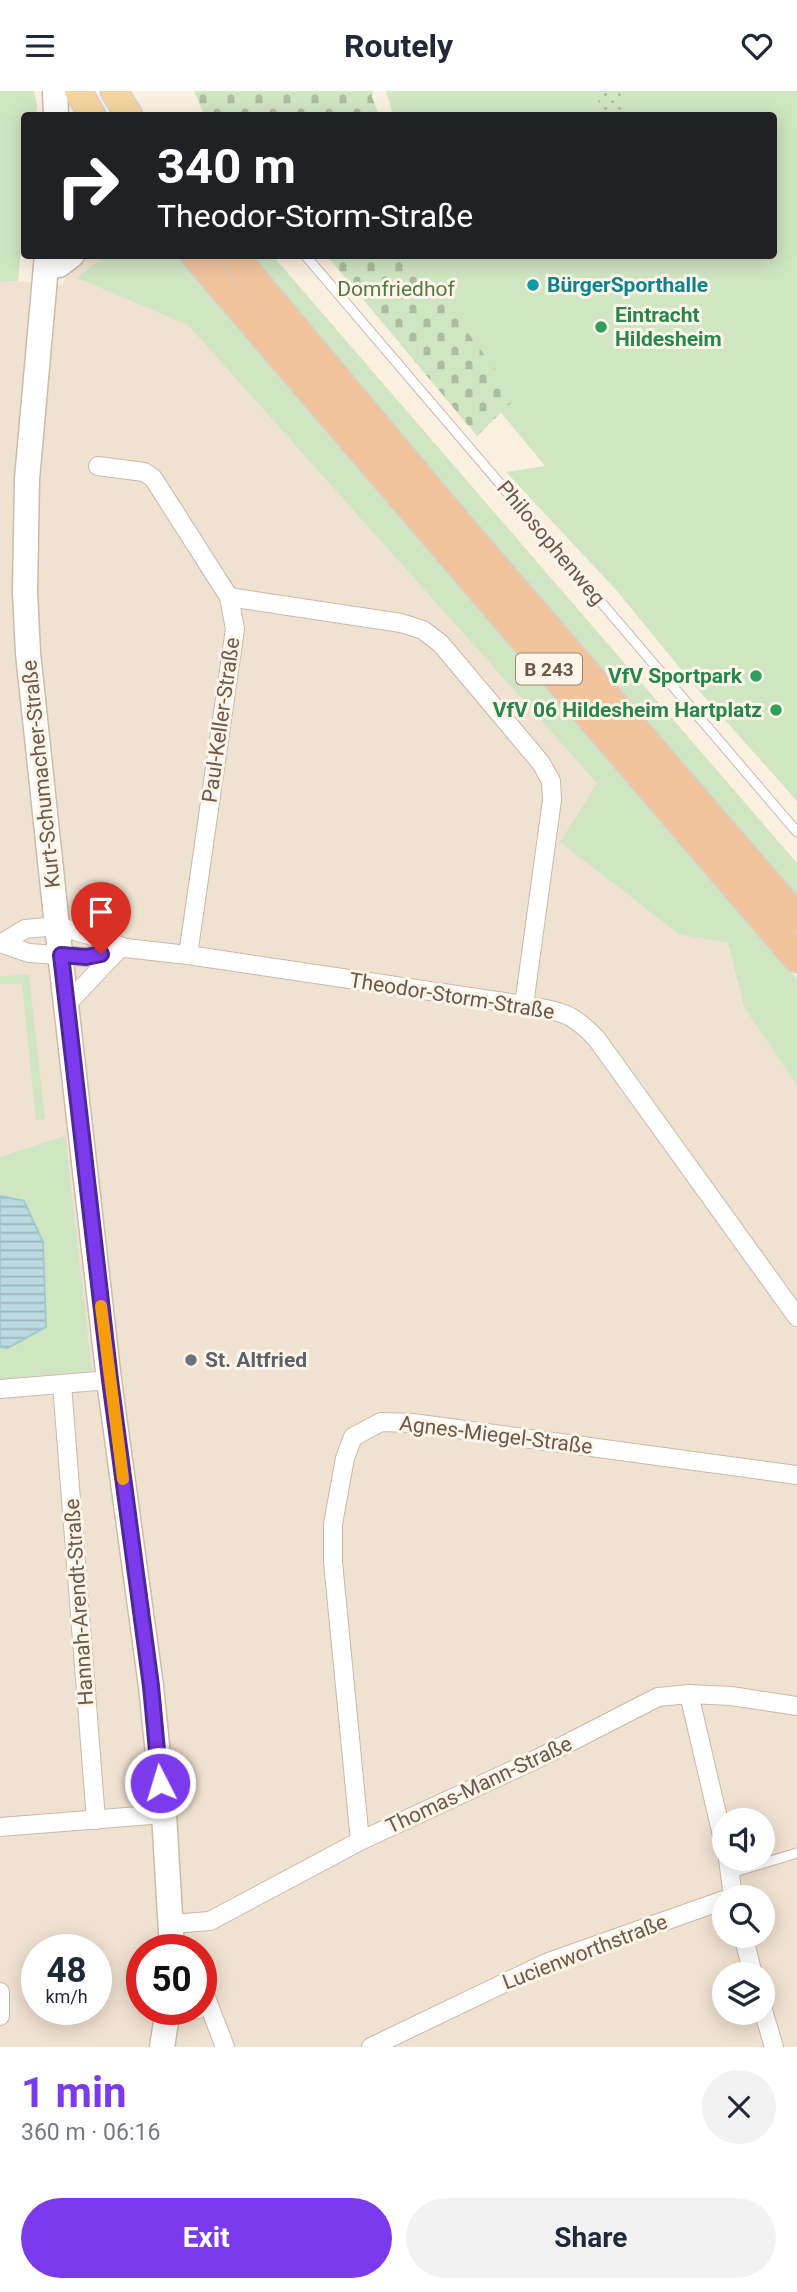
<!DOCTYPE html>
<html lang="en">
<head>
<meta charset="utf-8">
<style>
  :root { --surface:#fff; --page:#f2f2f3; --text:#1f2937; --muted:#747a83; --accent:#7c3aed }
  body { margin:0; font-family:Roboto,sans-serif; background:var(--page); color:var(--text); height:100vh; display:flex; flex-direction:column; font-size:26px; white-space:nowrap }
  * { box-sizing:border-box; margin:0 }
  p { font-size:23px; color:var(--muted) }
  .icon { flex:none; width:38px; height:38px; fill:none; stroke:currentColor; stroke-width:2; stroke-linecap:round; stroke-linejoin:round }
  .map { position:relative; height:1956px; overflow:hidden }
  .drawer { display:flex; flex-direction:column; background:var(--surface); flex:1 }
  .drawer>* { flex:none }
  .guide { position:absolute; left:21px; top:21px; width:756px; height:147px; border-radius:7px; box-shadow:0 4px 18px #0003; background:#202124; color:#fff; overflow:hidden }
  .fabs { position:absolute; left:712px; top:1717px; display:grid; gap:14px }
  .fabs a { display:grid; place-items:center; width:63px; height:63px; border-radius:50%; background:var(--surface); box-shadow:0 4px 18px #0003; font-size:35px }
  .speed { position:absolute; left:21px; top:1843px; display:flex; gap:14px; font-size:35px; font-weight:700; text-align:center }
  .speed>* { display:grid; place-content:center; width:91px; height:91px; border-radius:50%; background:var(--surface); box-shadow:0 4px 18px #0003; line-height:1 }
  .speed small { font-size:18px; font-weight:400 }
  .speed .limit { border:10px solid #d22; background:#fff; color:#111 }
  .pin { position:absolute; display:grid; place-items:center; width:60px; height:60px; color:#fff; margin:-72px -30px; border-radius:50% 50% 50% 0; rotate:-45deg; box-shadow:0 0 7px #0007 }
  .pin .icon { rotate:45deg }
  .me { position:absolute; width:77px; margin:-38px; rotate:355deg; stroke-linejoin:round; filter:drop-shadow(0 0 5px #0008) }
  .turn { display:flex; align-items:center; gap:24px; height:147px; padding:0 21px; font-size:32px }
  .turn .icon { width:91px; height:91px; stroke-width:2.5 }
  .turn b { display:block; font-size:49px; line-height:60px }
  .round { display:grid; place-items:center; flex:none; width:74px; height:74px; border-radius:37px; background:var(--page) }
  .overview { display:flex; align-items:center; justify-content:space-between; height:119px; padding:0 21px }
  h1 { font-size:42px; font-weight:700; line-height:52px; color:var(--accent) }
  .cta { display:flex; gap:14px; margin-top:auto; padding:14px 21px }
  .cta a { flex:1; height:80px; border-radius:42px; background:var(--accent); color:#fff; font-size:28px; font-weight:700; line-height:80px; text-align:center }
  .cta a+a { background:var(--page); color:var(--text) }
  header { display:flex; justify-content:space-between; align-items:center; height:91px; padding:0 21px; background:var(--surface); font-size:32px; font-weight:700 }
  .map>svg:first-child { display:block }
  .residential { fill:#f0e2d1; fill-rule:evenodd }
  .green { fill:#d0e5c2 }
  .cemetery { fill:url(#cemetery-stones) }
  .park { fill:url(#park-dots) }
  .water { fill:url(#water-rules); stroke:#a0cad2; stroke-width:2 }
  .lines { fill:none; stroke-linecap:round; stroke-linejoin:round }
  .service-casing { stroke:#c9b8aa; stroke-width:11 }
  .minor-casing { stroke:#c9b8aa; stroke-width:20 }
  .secondary-casing { stroke:#cebaaa; stroke-width:27 }
  .primary-casing { stroke:#d6d0cd; stroke-width:29 }
  .trunk-casing { stroke:#d6d0cd; stroke-width:31 }
  .service { stroke:#fff; stroke-width:9 }
  .minor { stroke:#fff; stroke-width:18 }
  .secondary { stroke:#fff; stroke-width:24 }
  .primary { stroke:#f3d49f; stroke-width:26 }
  .trunk { stroke:#f1c49e; stroke-width:28 }
  .route-casing { stroke:#51269a; stroke-width:18 }
  .route { stroke:#7c3aed; stroke-width:12 }
  .slow { stroke:#f59e0b; stroke-width:12 }
  .culture-dot { fill:#0f9aa8; stroke:#fdf5e7; stroke-width:2.5 }
  .leisure-dot { fill:#2e9e5b; stroke:#fdf5e7; stroke-width:2.5 }
  .worship-dot { fill:#6b7280; stroke:#fdf5e7; stroke-width:2.5 }
  .labels { text-anchor:middle; stroke-width:6; stroke-linejoin:round; paint-order:stroke }
  .shield { fill:#fdf5e7; stroke:#99877a; stroke-width:2 }
  .shield-label { font-size:19px; font-weight:bold; fill:#6e584b }
  .culture-label { font-size:21px; font-weight:bold; fill:#0d838f; stroke:#fdf5e7; text-anchor:start }
  .park-label { font-size:21px; fill:#557947; stroke:#fdf5e7 }
  .leisure-label { font-size:21px; font-weight:bold; fill:#27864d; stroke:#fdf5e7; text-anchor:end }
  .street-label { font-size:21px; fill:#6e584b; stroke:#fdf5e7 }
  .worship-label { font-size:21px; font-weight:bold; fill:#5b616d; stroke:#fdf5e7; text-anchor:start }
</style>
</head>
<body>
<header><svg class="icon" aria-label="menu" viewBox="0 0 24 24"><path d="M4 6h16M4 12h16M4 18h16"/></svg>Routely<svg class="icon" aria-label="heart" viewBox="0 0 24 24"><path d="M12 20l-8-8c-3-5 5-10 8-4 3-6 11-1 8 4z"/></svg></header>
<div class="map">
<svg width="797" height="1956" viewBox="0 0 797 1956">
  <defs>
    <pattern id="cemetery-stones" width="16" height="16" patternUnits="userSpaceOnUse" patternTransform="scale(1.75)"><rect width="16" height="16" fill="#d0e5c2"/><path d="M2 7V4a2 2 0 0 1 4 0v3zM10 15v-3a2 2 0 0 1 4 0v3z" fill="#adbca0"/></pattern>
    <pattern id="park-dots" width="8" height="8" patternUnits="userSpaceOnUse" patternTransform="scale(1.75)"><rect width="8" height="8" fill="#d0e5c2"/><path d="M2 2h.1M6 6h.1" fill="none" stroke="#adbca0" stroke-width="1.8" stroke-linecap="round"/></pattern>
    <pattern id="water-rules" width="6" height="5" patternUnits="userSpaceOnUse" patternTransform="scale(1.75)"><rect width="6" height="5" fill="#b9dbe1"/><path d="M0 2.5h6" fill="none" stroke="#9bb4b8"/></pattern>
  </defs>
  <rect width="100%" height="100%" fill="#faf0e2"/>
  <path class="residential" d="M89,165H169L797,886V1956H0V191L18,190L62,194L68,183ZM724,1729H763V1768H724ZM724,1806H763V1844H724ZM37,1858H96V1918H37ZM142,1858H201V1918H142ZM724,1883H763V1922H724Z"/>
  <g class="green">
    <polygon points="0,0 34,0 37,13 36,24 24,24 24,133 18,190 0,191"/>
    <polygon points="386,0 797,0 797,710 693,593 617,500 506,381 545,375 397,195 401,165 774,164 774,24 393,24"/>
    <polygon points="105,165 180,165 797,889 797,994 744,916 728,852 679,843 560,751 597,692 188,234 77,187"/>
    <polygon points="247,165 273,165 797,772 797,806 437,395"/>
    <polygon points="29,884 45,1028 36,1029 22,893 0,893 0,885"/>
    <polygon points="65,1045 92,1280 0,1288 0,1066"/>
  </g>
  <g class="cemetery">
    <polygon points="194,0 373,0 372,6 379,24 204,24"/>
    <polygon points="327,165 416,165 418,174 516,307 477,345"/>
  </g>
  <polygon class="park" points="602,0 619,0 630,24 605,24 595,3"/>
  <polygon class="water" points="0,1105 24,1110 43,1151 46,1236 8,1257 0,1256"/>
  <g class="lines">
    <g class="service-casing">
      <g id="service">
        <polyline points="305,164 797,741"/>
        <polyline points="731,1782 797,1762"/>
      </g>
    </g>
    <g class="minor-casing">
      <g id="minor">
        <polyline points="98,375 144,381 153,387 229,506 235,538 188,864"/>
        <polyline points="229,506 401,532 423,539 441,553 541,672 551,690 552,709 524,914"/>
        <polyline points="0,852 29,862 86,866 125,857"/>
        <path d="M2,852L25,838L57,835L96,846L125,857L188,864L524,914C559,920 570,920 596,947L797,1226"/>
        <polyline points="67,913 116,861"/>
        <polyline points="62,1293 96,1729"/>
        <polyline points="0,1298 109,1289"/>
        <polyline points="689,1603 724,1753"/>
        <polyline points="0,1736 164,1723"/>
        <polyline points="360,1750 333,1471 333,1433 345,1367 353,1346 381,1331 413,1332 797,1384"/>
        <polyline points="728,1768 733,1806"/>
        <polyline points="172,1833 210,1830 360,1750 539,1667 658,1606 689,1603 731,1605 797,1615"/>
        <polyline points="743,1844 753,1883"/>
        <polyline points="202,1896 225,1956"/>
        <polyline points="0,1901 0,1925"/>
        <polyline points="763,1919 774,1956"/>
        <polyline points="186,1920 198,1918"/>
        <polyline points="371,1956 546,1872 724,1809"/>
      </g>
    </g>
    <g class="secondary-casing">
      <g id="secondary">
        <polyline points="55,0 56,24"/>
        <polyline points="47,164 27,388 25,501 28,562 57,835 109,1289 151,1595 164,1723 172,1858"/>
        <polyline points="59,174 72,164"/>
        <polyline points="162,1956 168,1918"/>
      </g>
    </g>
    <g class="primary-casing">
      <g id="primary">
        <polyline points="78,0 92,24"/>
        <polyline points="114,0 129,24"/>
      </g>
    </g>
    <g class="trunk-casing">
      <g id="trunk">
        <polyline points="195,164 797,867"/>
        <polyline points="233,164 464,440 797,827"/>
      </g>
    </g>
    <use href="#service" class="service"/>
    <use href="#minor" class="minor"/>
    <use href="#secondary" class="secondary"/>
    <use href="#primary" class="primary"/>
    <use href="#trunk" class="trunk"/>
  </g>
  <g class="lines">
    <g class="route-casing">
      <polyline id="route" points="101,863 86,866 61,864 110,1289 151,1595 160,1692"/>
    </g>
    <use href="#route" class="route"/>
    <polyline class="slow" points="101,1215 123,1388"/>
  </g>
  <circle class="culture-dot" cx="533" cy="194" r="7"/>
  <g class="leisure-dot">
    <circle cx="601" cy="236" r="7"/>
    <circle cx="756" cy="585" r="7"/>
    <circle cx="776" cy="619" r="7"/>
  </g>
  <circle class="worship-dot" cx="191" cy="1269" r="7"/>
  <g class="labels">
    <rect class="shield" x="516" y="562.5" width="66" height="31" rx="5"/>
    <g class="shield-label">
      <text x="549" y="585">B 243</text>
    </g>
    <g class="culture-label">
      <text x="547" y="201">BürgerSporthalle</text>
    </g>
    <g class="park-label">
      <text x="396" y="205">Domfriedhof</text>
    </g>
    <g class="leisure-label">
      <text x="615" y="231" text-anchor="start">Eintracht<tspan x="615" dy="24">Hildesheim</tspan></text>
      <text x="742" y="592">VfV Sportpark</text>
      <text x="762" y="626">VfV 06 Hildesheim Hartplatz</text>
    </g>
    <g class="street-label">
      <text transform="translate(551 452) rotate(50)" y="7">Philosophenweg</text>
      <text transform="translate(221 629) rotate(-82)" y="7">Paul-Keller-Straße</text>
      <text transform="translate(41 683) rotate(-96)" y="7">Kurt-Schumacher-Straße</text>
      <text transform="translate(452 905) rotate(9)" y="7">Theodor-Storm-Straße</text>
      <text transform="translate(496 1344) rotate(7)" y="7">Agnes-Miegel-Straße</text>
      <text transform="translate(79 1511) rotate(-94)" y="7">Hannah-Arendt-Straße</text>
      <text transform="translate(479 1694) rotate(-25)" y="7">Thomas-Mann-Straße</text>
      <text transform="translate(585 1861) rotate(-21)" y="7">Lucienworthstraße</text>
    </g>
    <g class="worship-label">
      <text x="205" y="1276">St. Altfried</text>
    </g>
  </g>
</svg>
<div class="fabs">
<a><svg class="icon" aria-label="sound" viewBox="0 0 24 24"><path d="M4 9h4l5-4v14l-5-4H4zM17 9q2 3 0 6"/></svg></a>
<a><svg class="icon" aria-label="search" viewBox="0 0 24 24"><circle cx="10" cy="10" r="6"/><path d="M15 15l6 6"/></svg></a>
<a><svg class="icon" aria-label="layers" viewBox="0 0 24 24"><path d="M12 4l9 5-9 5-9-5zM3 14l9 5 9-5"/></svg></a>
</div>
<div class="speed"><div>48<small>km/h</small></div><div class="limit">50</div></div>
<div class="pin" style="left:101px;top:863px;background:#d93025"><svg class="icon" aria-label="arrive" viewBox="0 0 24 24"><path d="M6 21V4h12l-3 4 3 4H6"/></svg></div>
<svg class="me" style="left:160px;top:1692px" viewBox="-20 -20 40 40"><circle r="17" fill="#7c3aed" stroke="#fff" stroke-width="3"/><path d="M0-11L8 9 0 5-8 9z" fill="#fff"/></svg>
<div class="guide">
<div class="turn"><svg class="icon" aria-label="right" viewBox="0 0 24 24"><path d="M7 20v-9h11M14 6l5 5-5 5"/></svg><div><b>340 m</b>Theodor-Storm-Straße</div></div>
</div>
</div>
<section class="drawer">
<div class="overview"><div><h1>1 min</h1><p>360 m · 06:16</p></div><a class="round"><svg class="icon" aria-label="close" viewBox="0 0 24 24"><path d="M6 6l12 12M18 6L6 18"/></svg></a></div>
<div class="cta"><a>Exit</a><a>Share</a></div>
</section>
</body>
</html>
